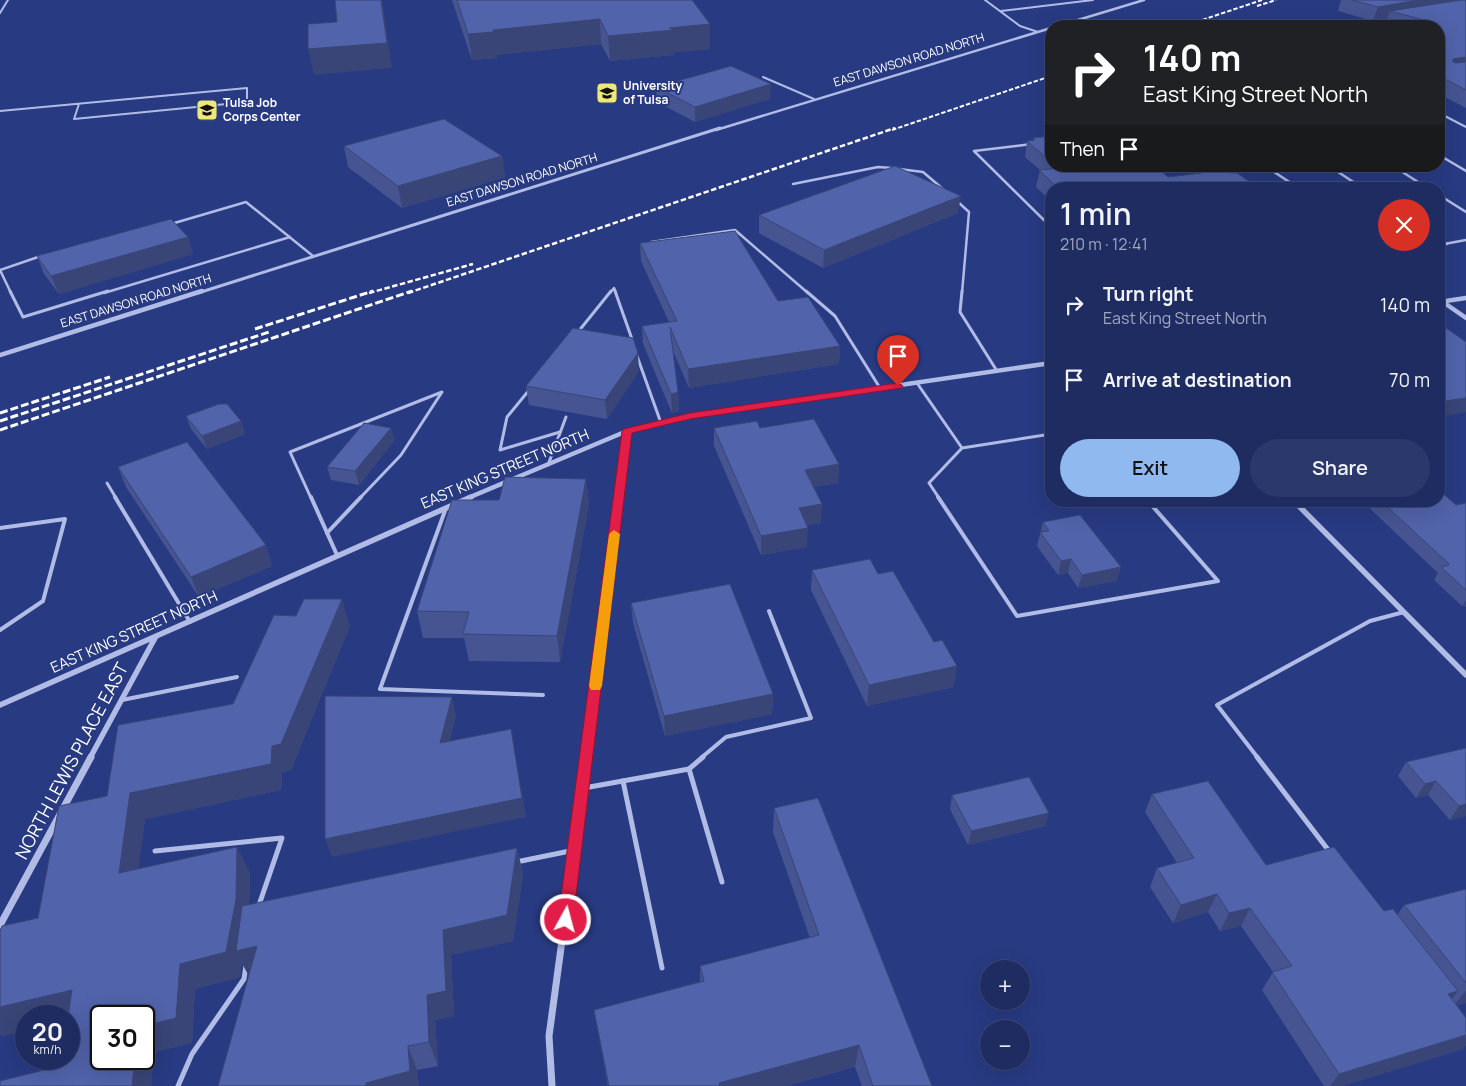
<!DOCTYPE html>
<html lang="en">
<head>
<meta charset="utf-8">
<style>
  :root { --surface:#1e2c62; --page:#2b386b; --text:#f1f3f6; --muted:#a1a7be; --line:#3c4877; --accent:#90b9f0 }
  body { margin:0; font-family:Manrope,sans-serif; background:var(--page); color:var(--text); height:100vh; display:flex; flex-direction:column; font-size:19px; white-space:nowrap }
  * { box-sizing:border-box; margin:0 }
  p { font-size:16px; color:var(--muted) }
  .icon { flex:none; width:28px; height:28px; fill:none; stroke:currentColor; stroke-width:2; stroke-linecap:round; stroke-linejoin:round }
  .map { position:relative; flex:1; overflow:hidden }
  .details { position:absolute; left:1045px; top:182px; width:400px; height:325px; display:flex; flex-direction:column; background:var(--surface); border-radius:20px; box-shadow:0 5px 20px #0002,0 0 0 1px var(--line) }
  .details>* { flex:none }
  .hud { position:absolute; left:1045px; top:20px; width:400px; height:152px; border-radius:20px; box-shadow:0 5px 20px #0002,0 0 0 1px var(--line); background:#202124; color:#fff; overflow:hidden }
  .buttons { position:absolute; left:980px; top:960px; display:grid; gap:10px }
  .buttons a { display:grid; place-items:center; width:50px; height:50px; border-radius:50%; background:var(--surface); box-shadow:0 5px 20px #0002,0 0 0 1px var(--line); font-size:25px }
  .speed { position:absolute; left:15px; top:1005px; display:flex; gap:10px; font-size:25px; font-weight:700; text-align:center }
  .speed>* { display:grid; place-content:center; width:65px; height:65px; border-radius:50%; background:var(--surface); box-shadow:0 5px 20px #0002,0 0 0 1px var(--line); line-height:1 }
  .speed small { font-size:12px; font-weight:400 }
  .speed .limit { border:2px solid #111; border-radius:8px; background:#fff; color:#111 }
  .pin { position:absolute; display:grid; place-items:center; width:42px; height:42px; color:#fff; margin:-51px -21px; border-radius:50% 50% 50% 0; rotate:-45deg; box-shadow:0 0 5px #0007 }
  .pin .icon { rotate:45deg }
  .me { position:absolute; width:55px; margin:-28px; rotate:7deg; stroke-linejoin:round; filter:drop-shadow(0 0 4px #0008) }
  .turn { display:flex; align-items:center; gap:18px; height:105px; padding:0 15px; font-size:22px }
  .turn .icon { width:65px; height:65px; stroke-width:2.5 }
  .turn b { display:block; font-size:35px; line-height:42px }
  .then { display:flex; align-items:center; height:48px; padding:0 15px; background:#0003; gap:10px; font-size:19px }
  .round { display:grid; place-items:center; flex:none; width:52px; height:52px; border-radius:26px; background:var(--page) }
  .headline { display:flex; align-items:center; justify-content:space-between; height:85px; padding:0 15px }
  h1 { font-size:30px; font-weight:600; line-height:38px }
  .cta { display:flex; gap:10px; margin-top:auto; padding:10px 15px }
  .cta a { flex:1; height:58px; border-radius:30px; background:var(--accent); color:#111; font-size:20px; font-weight:600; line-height:58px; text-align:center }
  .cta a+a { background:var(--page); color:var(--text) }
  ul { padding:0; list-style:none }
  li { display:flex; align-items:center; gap:15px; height:75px; padding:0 15px }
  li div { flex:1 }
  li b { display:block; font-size:19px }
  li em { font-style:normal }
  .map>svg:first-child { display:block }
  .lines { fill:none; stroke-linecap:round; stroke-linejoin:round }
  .service-far4 { stroke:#b1bce6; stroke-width:2 }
  .service-far3 { stroke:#b1bce6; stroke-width:2.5 }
  .service-far2 { stroke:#b1bce6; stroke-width:3 }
  .service-far1 { stroke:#b1bce6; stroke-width:4 }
  .service { stroke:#b1bce6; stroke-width:5 }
  .minor-far4 { stroke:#b1bce6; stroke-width:2.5 }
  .minor-far3 { stroke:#b1bce6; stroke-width:3 }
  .minor-far2 { stroke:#b1bce6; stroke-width:4.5 }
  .minor-far1 { stroke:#b1bce6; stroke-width:5.5 }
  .minor { stroke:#b1bce6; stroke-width:7 }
  .rail-far2 { stroke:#fff; stroke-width:2; stroke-dasharray:4.5 2; stroke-linecap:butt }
  .rail-far1 { stroke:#fff; stroke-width:2.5; stroke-dasharray:5.5 2.5; stroke-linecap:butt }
  .rail { stroke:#fff; stroke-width:3; stroke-dasharray:8 3; stroke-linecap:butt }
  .wall { fill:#465592 }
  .shaded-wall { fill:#394577 }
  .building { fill:#5163aa; stroke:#394577 }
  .route { fill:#e11d48; stroke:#92132f }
  .slow { fill:#f59e0b }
  .labels { text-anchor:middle; stroke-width:4; stroke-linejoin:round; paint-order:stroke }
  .far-street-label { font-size:12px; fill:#fff; stroke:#283a82 }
  .far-poi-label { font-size:12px; font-weight:bold; fill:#fff; stroke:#283a82; text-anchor:start }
  .street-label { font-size:15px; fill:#fff; stroke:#283a82 }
  .near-street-label { font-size:18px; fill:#fff; stroke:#283a82 }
</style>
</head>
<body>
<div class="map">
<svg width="1466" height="1086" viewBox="0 0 1466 1086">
  <rect width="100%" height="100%" fill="#283a82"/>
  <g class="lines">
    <g class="service-far4">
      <polyline points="985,0 1020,26 1038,32"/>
      <polyline points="1001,11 1093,0"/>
      <polyline points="0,13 8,0"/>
      <polyline points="1360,26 1390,21"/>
      <polyline points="763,77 814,99"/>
      <polyline points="0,111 247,88 247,102 74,119 79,104"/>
      <polyline points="1439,113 1466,127"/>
    </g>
    <g class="service-far3">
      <polyline points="1032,144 974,151 1051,227"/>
      <polyline points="1439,155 1466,171"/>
      <polyline points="1204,166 1217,174"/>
      <polyline points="1265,166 1300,189"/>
      <polyline points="1329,166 1364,189"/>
      <polyline points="1393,166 1429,189"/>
      <polyline points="899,169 923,172 943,189"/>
      <polyline points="793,184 878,167 892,168"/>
      <polyline points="1439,195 1466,212"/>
      <polyline points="958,202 969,212 962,293"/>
      <polyline points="171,224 246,202 313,256"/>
      <polyline points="1439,238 1447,244"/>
      <polyline points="651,242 735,230 808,293"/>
      <polyline points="1439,245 1466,240"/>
      <polyline points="0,270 41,256"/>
      <polyline points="0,270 11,293"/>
      <polyline points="104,293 290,237"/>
      <polyline points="610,293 614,288 616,293"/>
    </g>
    <g class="service-far2">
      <polyline points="10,291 23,317 108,291"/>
      <polyline points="615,291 633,342"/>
      <polyline points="806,291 835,316 880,388"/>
      <polyline points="962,291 960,312 997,371"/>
      <polyline points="578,332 611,291"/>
      <polyline points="637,356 661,423"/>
      <polyline points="917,383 962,448"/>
      <polyline points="530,389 507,417 500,450 560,432"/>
      <polyline points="548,465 566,417"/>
      <polyline points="107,483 116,498"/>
      <polyline points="311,498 290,452 442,392 401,455 360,498"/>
      <polyline points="939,498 929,483 962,448 1051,434"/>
    </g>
    <g class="service-far1">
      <polyline points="115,497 190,622"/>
      <polyline points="311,497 337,555"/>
      <polyline points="938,497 1017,616 1218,581 1148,501"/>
      <polyline points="446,508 380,689 543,695"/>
      <polyline points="0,528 65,519 43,601 0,630"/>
      <polyline points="327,533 361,497"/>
      <polyline points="122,700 237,677"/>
      <polyline points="701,758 726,737 811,718 769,611"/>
      <polyline points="1258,758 1217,705 1370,621 1404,612"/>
    </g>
    <g class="service">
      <polyline points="1257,757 1329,851"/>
      <polyline points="689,769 722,882"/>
      <polyline points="623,781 662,968"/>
      <polyline points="584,788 689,769 703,757"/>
      <polyline points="155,851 282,838 259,905"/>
      <polyline points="516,862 575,850"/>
      <polyline points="178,1086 192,1054 244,979 246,965"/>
    </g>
    <g class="minor-far4">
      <polyline points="1058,26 1144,0"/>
      <polyline points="716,130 1051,28"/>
    </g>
    <polyline class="minor-far3" points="198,293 720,128"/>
    <g class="minor-far2">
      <polyline points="1439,302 1466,298"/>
      <polyline points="1443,302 1466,318"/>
      <polyline points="0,355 202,291"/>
      <polyline points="468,498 627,431 689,416 1051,363"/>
      <polyline points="619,498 627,431"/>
    </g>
    <g class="minor-far1">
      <polyline points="1294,501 1466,675"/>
      <polyline points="0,705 471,497"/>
      <polyline points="90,758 155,638"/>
      <polyline points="586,758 619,497"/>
    </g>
    <g class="minor">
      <polyline points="0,925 91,757"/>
      <polyline points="552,1086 549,1036 587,757"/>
    </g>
    <g class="rail-far2">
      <polyline points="1257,6 1276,0"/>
      <polyline points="1184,26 1262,0"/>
      <polyline points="892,130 1051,76"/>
    </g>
    <g class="rail-far1">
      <polyline points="369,293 473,264"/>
      <polyline points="408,293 895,128"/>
    </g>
    <g class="rail">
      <polyline points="255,329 373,291"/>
      <polyline points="0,413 110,377"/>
      <polyline points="0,421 269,332"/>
      <polyline points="0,430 412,291"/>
    </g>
  </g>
  <g class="wall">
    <polygon points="452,0 692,0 710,24 710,49 674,52 674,55 610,61 601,44 496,55 497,58 472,60"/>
    <polygon points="1341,0 1466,0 1466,108 1439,94 1439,26 1389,25 1385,24 1387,18 1373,21 1338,11"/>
    <polygon points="656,87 770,99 695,122 657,102"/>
    <polygon points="1051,136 1051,166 1136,166 1168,177 1230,173 1260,189 1051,189 1051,201 1036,187 1040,170 1025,157 1027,141 1033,140 1033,138"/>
    <polygon points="344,146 502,156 505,177 402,208 348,167"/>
    <polygon points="958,213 823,268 759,233 759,215"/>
    <polygon points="188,237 193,254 59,294 44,274 37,256"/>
    <polygon points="640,243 778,301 840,346 839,364 689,388 673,351 678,392 679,411 672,413 643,344 642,326 669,322 641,261"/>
    <polygon points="639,371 607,419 529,405 526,386"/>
    <polygon points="186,416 241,421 245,434 207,449 191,429"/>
    <polygon points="391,428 394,441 359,485 331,480 327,467"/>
    <polygon points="714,428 760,428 839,464 838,483 813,487 821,523 807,525 807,547 761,555 714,446"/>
    <polygon points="118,467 266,545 272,566 199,597 126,487"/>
    <polygon points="586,479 589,504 560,662 469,661 464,638 423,638 417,611"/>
    <polygon points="1362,501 1439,501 1456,505 1466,503 1466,607 1465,606 1462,606 1434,580 1438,573"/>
    <polygon points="1043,522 1117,581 1078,588 1068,573 1058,575 1037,546"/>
    <polygon points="812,570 878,574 934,642 954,687 867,706 811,590"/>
    <polygon points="631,603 773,694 772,714 665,736 633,623"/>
    <polygon points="350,626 291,770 282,772 281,790 145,819 138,869 250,873 249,905 517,848 523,874 513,941 451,955 454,1016 435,1020 438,1066 417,1070 419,1086 218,1086 249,976 242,963 240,977 195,989 192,1043 154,1052 151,1086 0,1086 60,1066 69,1016 26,1016 26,1030 2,1036 0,1033 0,932 38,918 107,796 233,704"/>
    <polygon points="1466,748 1466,816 1450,820 1428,795 1416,798 1398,776 1406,762"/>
    <polygon points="1152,794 1266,865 1384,911 1398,914 1404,905 1466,889 1466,1003 1457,1005 1466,1018 1466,1045 1463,1049 1342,1086 1324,1086 1262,990 1273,972 1241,926 1220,931 1208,912 1173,923 1150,887 1157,868 1177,863 1145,812"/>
    <polygon points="952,795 1045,826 968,845 950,809"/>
    <polygon points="774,808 932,1086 862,1086 855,1067 786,1086 608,1086 594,1010 700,982 700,966 810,938 773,832"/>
  </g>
  <g class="shaded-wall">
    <polygon points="381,0 382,0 392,68 314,75 308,49"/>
    <polygon points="1418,0 1466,0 1390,11 1387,18 1373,21 1378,7"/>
    <polygon points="600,19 601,44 496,55 497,58 472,60 468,34 493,30"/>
    <polygon points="710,24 710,49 674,52 674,55 610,61 608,36 669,28"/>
    <polygon points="1466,57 1466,69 1448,73 1453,59"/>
    <polygon points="771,84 770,99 695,122 695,107"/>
    <polygon points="502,156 505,177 402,208 398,186"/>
    <polygon points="961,196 958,213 823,268 824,250"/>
    <polygon points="188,237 193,254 59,294 51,276"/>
    <polygon points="840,346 839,364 689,388 688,369"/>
    <polygon points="638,353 639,371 607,419 605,400"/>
    <polygon points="678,392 679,411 672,413 671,394"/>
    <polygon points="1466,398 1466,412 1439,417 1439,402"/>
    <polygon points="241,421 245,434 207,449 202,436"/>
    <polygon points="391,428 394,441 359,485 355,471"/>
    <polygon points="839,464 838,483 804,488 805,470"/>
    <polygon points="586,479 589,504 560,662 557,636"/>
    <polygon points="822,504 821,523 798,527 799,508"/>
    <polygon points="808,528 807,547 761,555 761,536"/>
    <polygon points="266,545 272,566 199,597 191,577"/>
    <polygon points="1071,559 1068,573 1058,575 1061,561"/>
    <polygon points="1121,567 1117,581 1078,588 1082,575"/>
    <polygon points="342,599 350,626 291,770 282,772 281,790 145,819 135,899 119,873 130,793 272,746"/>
    <polygon points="1466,600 1466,604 1465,606 1462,606"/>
    <polygon points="957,666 954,687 867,706 869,685"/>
    <polygon points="773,694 772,714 665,736 664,716"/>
    <polygon points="452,697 456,716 445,762 440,743"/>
    <polygon points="511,729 526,817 332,857 325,839"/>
    <polygon points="1436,781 1428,795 1416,798 1425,784"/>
    <polygon points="1466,804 1466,816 1450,820 1459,806"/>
    <polygon points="1049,813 1045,826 968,845 971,831"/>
    <polygon points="237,847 250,873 248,925 257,946 249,976 242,963 240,977 195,989 192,1043 154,1052 151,1086 132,1086 135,1059 144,1059 144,1026 180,964"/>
    <polygon points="517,848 523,874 513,941 451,955 454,1016 435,1020 438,1066 429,1042 427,995 443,930"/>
    <polygon points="1217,894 1208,912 1173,923 1181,905"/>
    <polygon points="1250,908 1241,926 1220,931 1229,913"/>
    <polygon points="72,990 69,1016 26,1016 26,1030 2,1036 0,1033 0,1007"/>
    <polygon points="1458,991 1444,1009 1448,994"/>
    <polygon points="1466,991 1466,1003 1453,1006"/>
    <polygon points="1466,1035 1466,1045 1463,1049 1342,1086 1330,1086 1339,1074"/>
    <polygon points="859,1045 855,1067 786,1086 719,1086 719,1083"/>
    <polygon points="408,1046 417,1070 419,1086 366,1086 366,1083"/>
  </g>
  <g class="building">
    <polygon points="335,0 381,0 387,43 308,49 308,24 337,22"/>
    <polygon points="457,0 692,0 710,24 669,28 674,30 608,36 600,19 493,30 494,32 468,34"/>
    <polygon points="1352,0 1418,0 1378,7"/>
    <polygon points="1461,0 1466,0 1465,1 1466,1 1466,57 1453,59 1453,62 1456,63 1466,62 1466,90 1439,76 1439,26 1378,26 1428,21 1390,11"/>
    <polygon points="731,66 771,84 695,107 656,87"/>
    <polygon points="444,119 502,156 398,186 344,146"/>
    <polygon points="1051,136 1051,162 1027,141 1035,140 1033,138"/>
    <polygon points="895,166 961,196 824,250 759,215"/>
    <polygon points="1056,166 1155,166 1168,177 1226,170 1230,173 1237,173 1260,189 1059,189 1039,170 1058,168"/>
    <polygon points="171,219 188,237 51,276 37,256"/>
    <polygon points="735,231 778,301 808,297 840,346 688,369 670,327 678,392 671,394 642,326 677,321 640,243"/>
    <polygon points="1439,323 1466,342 1466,398 1439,402"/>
    <polygon points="573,328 633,338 638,353 605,400 526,386"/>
    <polygon points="219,404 227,404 241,421 202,436 186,416"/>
    <polygon points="814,419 839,464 805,470 822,504 799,508 808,528 761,536 714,428 757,421 760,428"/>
    <polygon points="364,423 391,428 355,471 327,467"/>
    <polygon points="187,442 266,545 191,577 118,467"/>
    <polygon points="505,477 586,479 557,636 463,634 469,612 417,611 452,500 499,500"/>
    <polygon points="1439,490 1456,505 1466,503 1466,590 1441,567 1449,565 1448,563 1381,501 1439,501"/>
    <polygon points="1080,515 1121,567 1082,575 1071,559 1061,561 1040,532 1049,531 1043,522"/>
    <polygon points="870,559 878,574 893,571 934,642 942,640 957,666 869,685 812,570"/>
    <polygon points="730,584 773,694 664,716 631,603"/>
    <polygon points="304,599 342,599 281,744 272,746 271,764 130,793 119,873 237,847 236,899 226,952 180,964 176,1018 144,1026 144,1016 101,1016 101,1059 135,1059 132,1086 0,1086 0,1081 60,1066 61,1059 69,1059 69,1016 68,1016 72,990 0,1007 0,932 2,926 38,918 59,806 107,796 118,725 233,704 274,615 296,616"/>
    <polygon points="325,696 452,697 440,743 511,729 522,798 325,839"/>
    <polygon points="1466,748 1466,804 1459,806 1436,781 1425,784 1406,762"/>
    <polygon points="1029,777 1049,813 971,831 952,795"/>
    <polygon points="1208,781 1266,865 1334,847 1384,911 1393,909 1458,991 1448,994 1466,1018 1466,1035 1339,1074 1272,972 1292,966 1250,908 1229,913 1217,894 1181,905 1157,868 1194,858 1152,794"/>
    <polygon points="818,798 932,1086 873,1086 859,1045 719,1083 720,1086 609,1086 594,1010 704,981 700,966 819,935 774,808"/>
    <polygon points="517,848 507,915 443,930 446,991 427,995 429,1042 408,1046 410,1071 366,1083 366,1086 218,1086 257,946 236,951 242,906"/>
    <polygon points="1466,889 1466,983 1404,905"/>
  </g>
  <polygon class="route" points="898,383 903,386 902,388 690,419 632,433 573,920 571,925 566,927 560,925 558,920 622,431 624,429 690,413"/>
  <polygon class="slow" points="614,530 620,534 602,686 600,690 591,690 589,686 609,534"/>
  <defs>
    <g id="university-square" transform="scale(1.125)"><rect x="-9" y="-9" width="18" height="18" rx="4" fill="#eee877" stroke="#283a82"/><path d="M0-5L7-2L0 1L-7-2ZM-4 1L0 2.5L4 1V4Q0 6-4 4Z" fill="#111"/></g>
  </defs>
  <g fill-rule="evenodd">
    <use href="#university-square" x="607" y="93"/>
    <use href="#university-square" x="207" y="110"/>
  </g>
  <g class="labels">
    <g class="far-street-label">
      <text transform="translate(909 60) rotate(-17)" y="4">EAST DAWSON ROAD NORTH</text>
      <text transform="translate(522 180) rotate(-17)" y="4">EAST DAWSON ROAD NORTH</text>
      <text transform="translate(136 301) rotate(-17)" y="4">EAST DAWSON ROAD NORTH</text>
    </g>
    <g class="far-poi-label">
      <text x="623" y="90">University<tspan x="623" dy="14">of Tulsa</tspan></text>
      <text x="223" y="107">Tulsa Job<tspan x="223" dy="14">Corps Center</tspan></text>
    </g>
    <g class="street-label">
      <text transform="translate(505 469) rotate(-23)" y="5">EAST KING STREET NORTH</text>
      <text transform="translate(134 632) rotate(-24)" y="5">EAST KING STREET NORTH</text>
    </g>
    <g class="near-street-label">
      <text transform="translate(72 761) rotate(-62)" y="6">NORTH LEWIS PLACE EAST</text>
    </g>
  </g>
</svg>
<div class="buttons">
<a>+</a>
<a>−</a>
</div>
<div class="speed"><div>20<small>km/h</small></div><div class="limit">30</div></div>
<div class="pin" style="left:898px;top:386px;background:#d93025"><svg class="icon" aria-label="arrive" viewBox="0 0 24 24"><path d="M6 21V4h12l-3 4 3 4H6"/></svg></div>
<svg class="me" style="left:566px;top:920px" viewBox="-20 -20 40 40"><circle r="17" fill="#e11d48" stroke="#fff" stroke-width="3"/><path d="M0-11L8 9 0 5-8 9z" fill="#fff"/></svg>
<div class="hud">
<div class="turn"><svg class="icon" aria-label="right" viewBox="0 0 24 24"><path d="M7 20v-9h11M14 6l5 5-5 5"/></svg><div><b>140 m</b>East King Street North</div></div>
<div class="then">Then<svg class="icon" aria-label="arrive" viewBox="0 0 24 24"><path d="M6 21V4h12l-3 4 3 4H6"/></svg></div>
</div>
<section class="details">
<div class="headline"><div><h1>1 min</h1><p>210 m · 12:41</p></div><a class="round" style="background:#d93025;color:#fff"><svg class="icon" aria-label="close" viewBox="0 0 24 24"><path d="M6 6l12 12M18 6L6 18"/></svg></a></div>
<ul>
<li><svg class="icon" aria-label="right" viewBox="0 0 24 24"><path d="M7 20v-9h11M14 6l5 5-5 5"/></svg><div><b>Turn right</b><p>East King Street North</p></div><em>140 m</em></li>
<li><svg class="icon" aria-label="arrive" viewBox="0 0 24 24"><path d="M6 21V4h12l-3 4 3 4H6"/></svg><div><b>Arrive at destination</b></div><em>70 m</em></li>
</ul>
<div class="cta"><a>Exit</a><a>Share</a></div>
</section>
</div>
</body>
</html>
